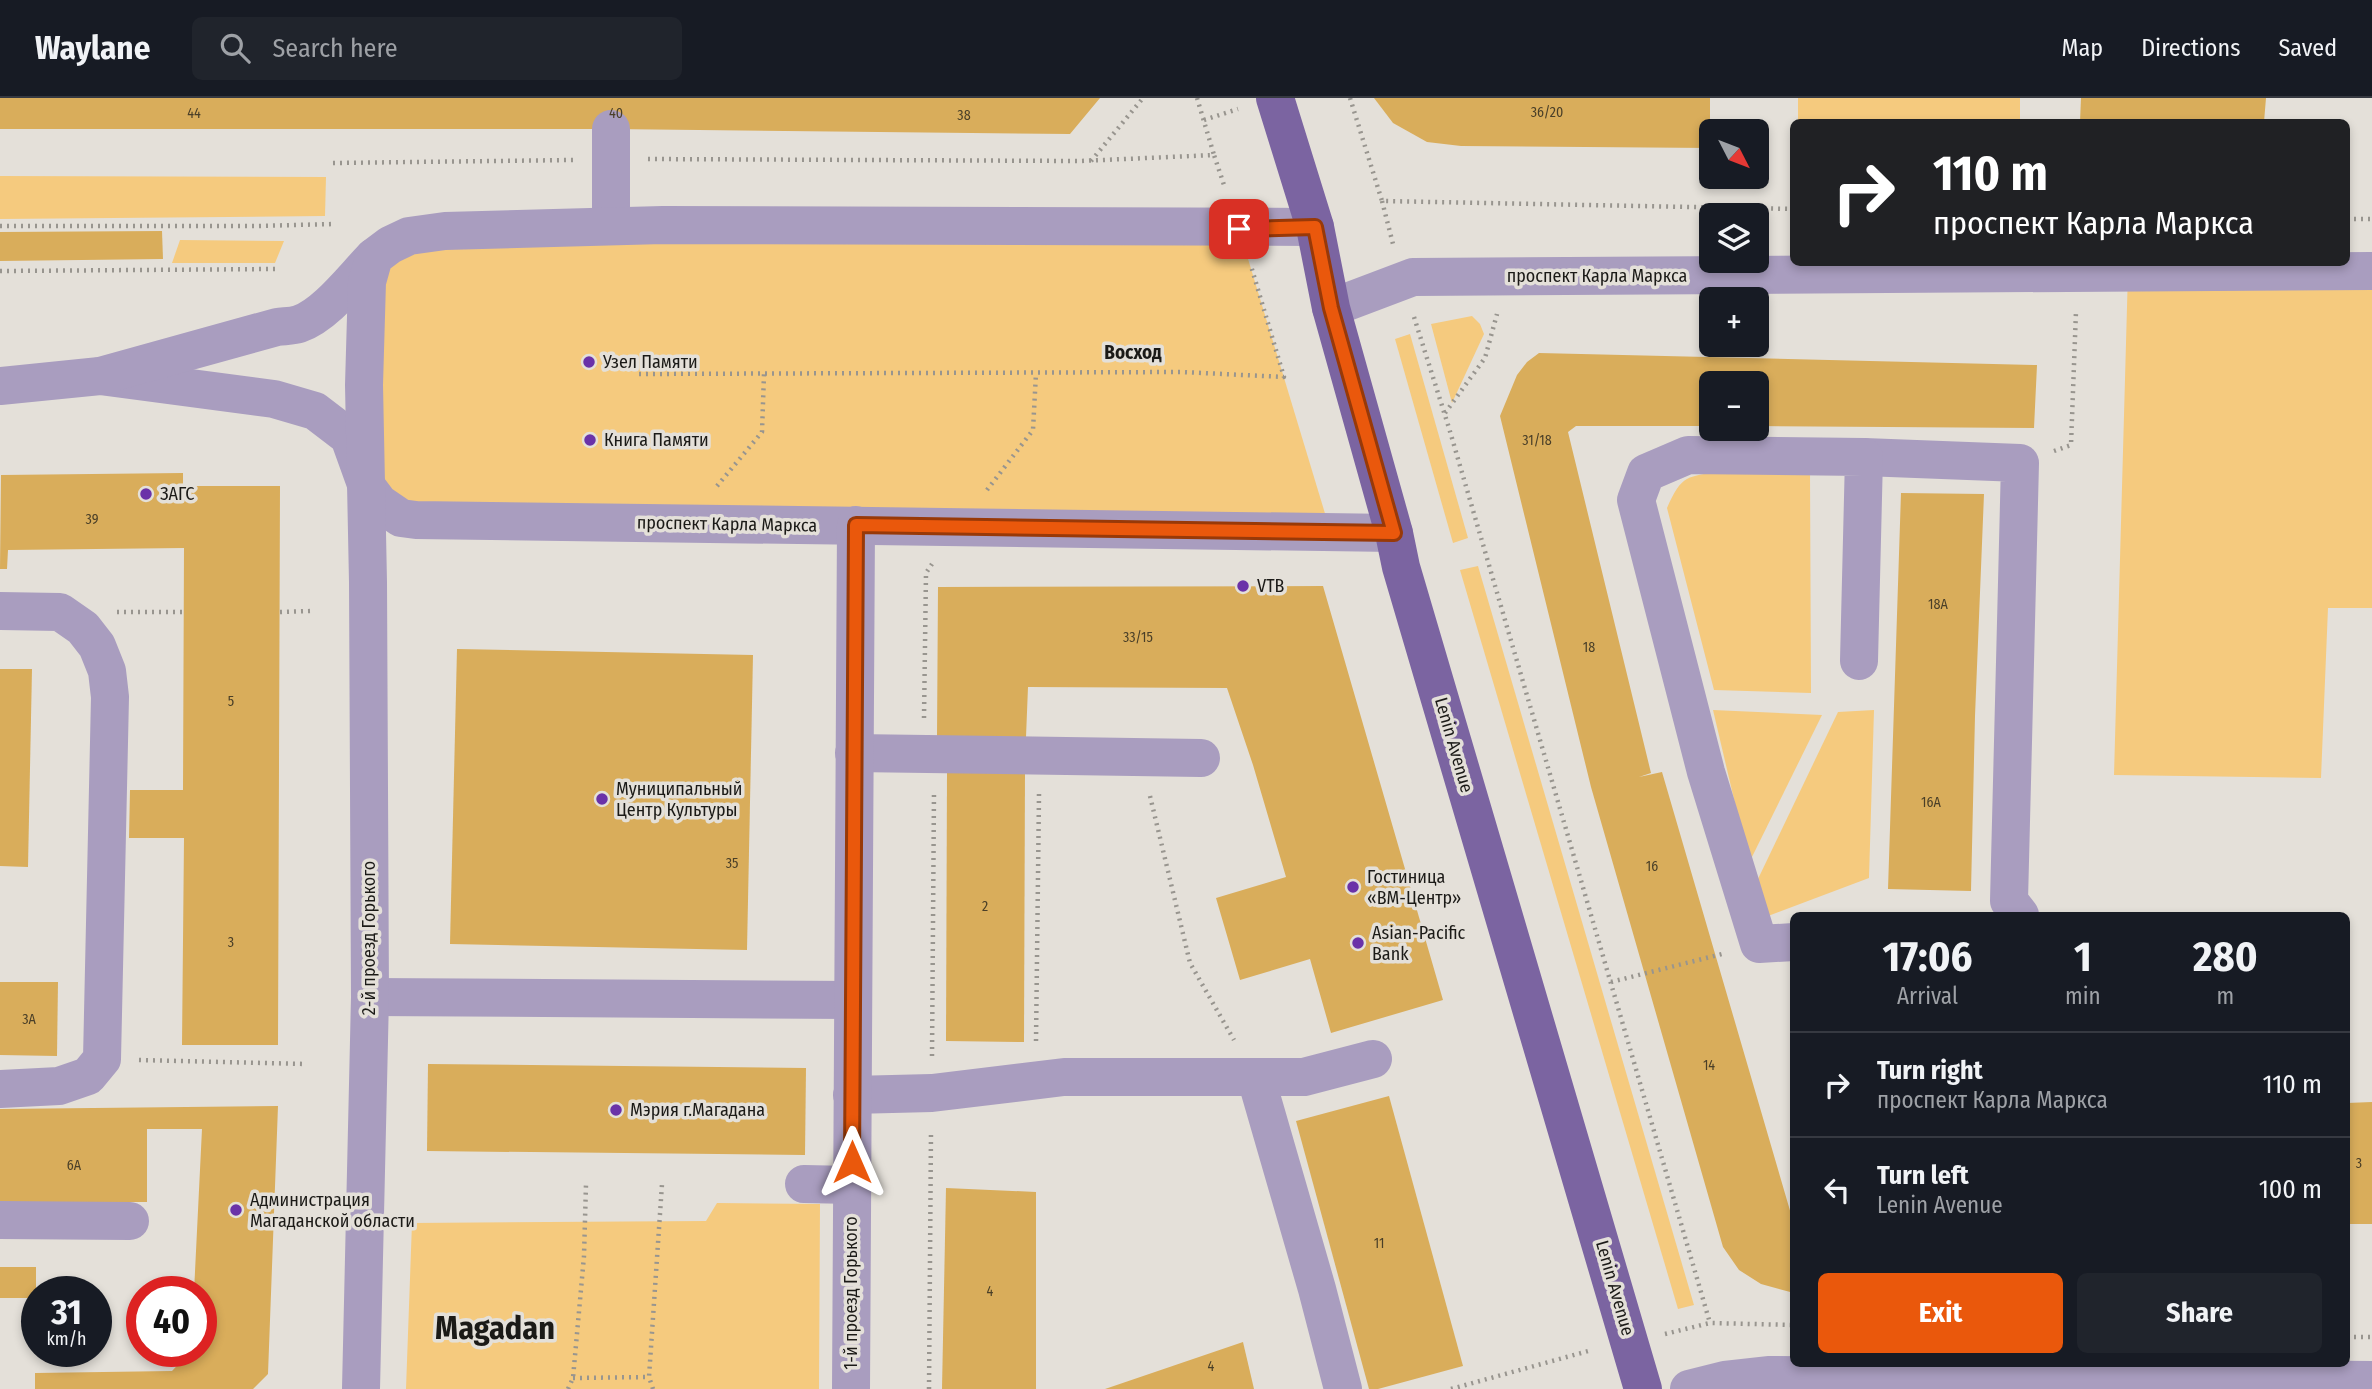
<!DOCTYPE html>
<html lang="en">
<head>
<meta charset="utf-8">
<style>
  :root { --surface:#171b24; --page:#20242c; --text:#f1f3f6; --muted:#9ea1a6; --line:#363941; --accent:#ea580c }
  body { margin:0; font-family:"Fira Sans Condensed",sans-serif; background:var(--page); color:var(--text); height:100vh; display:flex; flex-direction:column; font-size:26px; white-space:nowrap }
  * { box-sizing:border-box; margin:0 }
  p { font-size:23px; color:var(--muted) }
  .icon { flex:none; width:38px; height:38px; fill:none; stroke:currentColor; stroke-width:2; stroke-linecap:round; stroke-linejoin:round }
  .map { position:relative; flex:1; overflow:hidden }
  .sheet { position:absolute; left:1790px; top:814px; width:560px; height:455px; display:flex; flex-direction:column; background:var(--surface); border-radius:10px; box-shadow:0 4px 10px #0003 }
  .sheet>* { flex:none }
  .guide { position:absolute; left:1790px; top:21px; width:560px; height:147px; border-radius:10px; box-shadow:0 4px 10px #0003; background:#202124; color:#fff; overflow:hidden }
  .needle { width:46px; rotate:132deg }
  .controls { position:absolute; left:1699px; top:21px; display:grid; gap:14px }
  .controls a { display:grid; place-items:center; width:70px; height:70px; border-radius:10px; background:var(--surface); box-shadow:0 4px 10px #0003; font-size:35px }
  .speed { position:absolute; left:21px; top:1178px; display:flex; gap:14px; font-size:35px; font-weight:700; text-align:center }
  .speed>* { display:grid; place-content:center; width:91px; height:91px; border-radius:50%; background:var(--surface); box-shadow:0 4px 10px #0003; line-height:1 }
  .speed small { font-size:18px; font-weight:400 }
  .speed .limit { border:10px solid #d22; background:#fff; color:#111 }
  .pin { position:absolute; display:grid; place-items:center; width:60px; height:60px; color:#fff; margin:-30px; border-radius:14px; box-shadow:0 4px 10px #0006 }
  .me { position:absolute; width:77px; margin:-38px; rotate:0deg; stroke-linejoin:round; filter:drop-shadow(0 0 5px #0008) }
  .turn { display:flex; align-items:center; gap:24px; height:147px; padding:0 28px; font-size:32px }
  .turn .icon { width:91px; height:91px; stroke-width:2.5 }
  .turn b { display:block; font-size:49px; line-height:60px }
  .eta { display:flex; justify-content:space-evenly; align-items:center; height:119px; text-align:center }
  .eta b { font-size:42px; font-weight:700; line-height:49px }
  .button { display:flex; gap:14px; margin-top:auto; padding:14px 28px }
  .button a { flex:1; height:80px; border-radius:10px; background:var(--accent); color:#fff; font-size:28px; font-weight:700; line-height:80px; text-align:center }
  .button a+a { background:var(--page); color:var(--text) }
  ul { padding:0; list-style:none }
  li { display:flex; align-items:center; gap:21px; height:105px; padding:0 28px; border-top:2px solid var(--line) }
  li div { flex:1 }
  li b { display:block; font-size:26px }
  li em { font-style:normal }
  header { display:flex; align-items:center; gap:42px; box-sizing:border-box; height:98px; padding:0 35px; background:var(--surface); border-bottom:2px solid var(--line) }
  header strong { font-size:33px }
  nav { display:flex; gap:38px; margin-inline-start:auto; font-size:24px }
  .search { width:490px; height:63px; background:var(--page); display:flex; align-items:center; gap:18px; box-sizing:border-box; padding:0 24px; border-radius:10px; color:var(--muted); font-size:26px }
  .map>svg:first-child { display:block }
  .green { fill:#f5ca7e }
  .building { fill:#d9ad5b }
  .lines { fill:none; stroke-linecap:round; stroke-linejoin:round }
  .path { stroke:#98958f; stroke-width:4.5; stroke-dasharray:2 5; stroke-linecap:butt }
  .minor { stroke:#a99dbf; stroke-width:38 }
  .major { stroke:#7b64a1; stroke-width:38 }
  .route-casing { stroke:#983908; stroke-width:18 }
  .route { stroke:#ea580c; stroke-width:12 }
  .poi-dot { fill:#6a32a8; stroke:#e4e0d9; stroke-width:2.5 }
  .labels { text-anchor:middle; stroke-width:7; stroke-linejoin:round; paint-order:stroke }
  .number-label { font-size:14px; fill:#4a3f28 }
  .street-label { font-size:18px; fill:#1b1a17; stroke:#e4e0d9 }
  .poi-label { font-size:18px; fill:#1b1a17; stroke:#e4e0d9; text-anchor:start }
  .neighbourhood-label { font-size:19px; font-weight:bold; fill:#1b1a17; stroke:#e4e0d9 }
  .town-label { font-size:32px; font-weight:bold; fill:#1b1a17; stroke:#e4e0d9 }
</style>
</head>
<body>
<header>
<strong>Waylane</strong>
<div class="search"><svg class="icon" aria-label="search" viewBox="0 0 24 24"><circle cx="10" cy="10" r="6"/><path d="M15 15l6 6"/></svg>Search here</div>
<nav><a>Map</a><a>Directions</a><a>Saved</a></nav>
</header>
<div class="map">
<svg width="2372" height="1291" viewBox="0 0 2372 1291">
  <rect width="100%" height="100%" fill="#e4e0d9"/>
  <g class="green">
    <rect x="1798" y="0" width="222" height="24"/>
    <polygon points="0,78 326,79 325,118 0,121"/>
    <polygon points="1239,131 1330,432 391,414 364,287 390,147"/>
    <polygon points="180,142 284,143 275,165 172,165"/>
    <polygon points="2128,173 2372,173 2372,510 2328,510 2321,680 2114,677"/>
    <polygon points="1472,218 1480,226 1484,236 1452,305 1431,226"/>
    <polygon points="1410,236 1468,440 1453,445 1395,241"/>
    <path d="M1722,373L1810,374L1811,595L1714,592L1667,410C1682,376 1687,379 1722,373Z"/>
    <polygon points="1478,468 1694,1207 1678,1211 1460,472"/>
    <polygon points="1713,612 1822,617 1749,765"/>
    <polygon points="1874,612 1869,780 1768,818 1757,783 1838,614"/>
    <polygon points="717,1105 820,1106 819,1291 406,1291 412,1125 706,1123"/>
  </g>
  <g class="building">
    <polygon points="0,0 1100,0 1070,36 611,31 0,31"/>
    <polygon points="1374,0 1710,0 1710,50 1461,48 1427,44 1393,25"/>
    <polygon points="2081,0 2266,0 2264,24 2080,24"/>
    <polygon points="162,133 163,161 0,163 0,134"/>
    <polygon points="1539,255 2037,267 2034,330 1757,328 1757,285 1712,285 1712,328 1576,328 1568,334 1651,675 1639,679 1662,674 1791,1116 1794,1117 1794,1195 1761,1186 1739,1172 1723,1149 1591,689 1500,318 1517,277 1527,264"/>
    <polygon points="183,375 183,388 280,388 278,947 182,947 184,740 129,740 130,692 183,692 184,450 8,452 7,471 0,471 1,377"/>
    <polygon points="1901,395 1984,396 1975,618 1971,793 1888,791"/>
    <polygon points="1323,488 1443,902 1331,935 1310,861 1240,882 1216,800 1286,779 1253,667 1227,590 1028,589 1026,639 937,638 938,489"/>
    <polygon points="457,551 753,557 747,852 450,846"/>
    <polygon points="0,571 32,571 28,769 0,768"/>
    <polygon points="947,673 1025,673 1024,944 946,943"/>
    <polygon points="0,884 58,884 57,958 0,957"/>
    <polygon points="428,966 806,970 805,1057 427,1053"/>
    <polygon points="1389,998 1463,1268 1378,1291 1369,1291 1296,1023"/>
    <polygon points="2372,1004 2372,1126 2347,1126 2347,1005"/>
    <polygon points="278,1008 268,1276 253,1291 35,1291 35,1275 172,1273 191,1253 201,1253 201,1194 194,1194 202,1031 147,1031 147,1104 0,1104 0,1011"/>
    <polygon points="946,1090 1036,1094 1036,1291 942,1291"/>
    <rect x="0" y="1169" width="36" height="31"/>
    <polygon points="1243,1244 1254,1291 1105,1291"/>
  </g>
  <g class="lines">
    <g class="path">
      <polyline points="1197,0 1214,57"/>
      <polyline points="1350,0 1382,103 1794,111"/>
      <polyline points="1204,22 1238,11"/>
      <polyline points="648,61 1080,63 1214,57 1225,90"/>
      <polyline points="1091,63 1143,0"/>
      <polyline points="333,65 573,62"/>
      <polyline points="1382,103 1393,146"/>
      <polyline points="2347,121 2372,121"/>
      <polyline points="0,128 257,128 334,126"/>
      <polyline points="0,173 276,171"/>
      <polyline points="1414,219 1449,330 1710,1225"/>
      <polyline points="639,276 1182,274 1284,279 1251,168"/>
      <polyline points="1445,315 1485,260 1497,216"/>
      <polyline points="2054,353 2071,347 2076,213"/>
      <polyline points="717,388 762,334 764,276"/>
      <polyline points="987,392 1033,332 1036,275"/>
      <polyline points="117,514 183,514"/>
      <polyline points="280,514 312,513"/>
      <polyline points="924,620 926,475 932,466"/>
      <polyline points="1150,698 1190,865 1234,942"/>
      <polyline points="1611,884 1722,856"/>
      <polyline points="1036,943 1039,696"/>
      <polyline points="932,958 934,693"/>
      <polyline points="139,962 306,966"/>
      <polyline points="1665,1236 1710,1225 1794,1227"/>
      <polyline points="2347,1239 2372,1239"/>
      <polyline points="573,1280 649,1279"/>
      <polyline points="568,1291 573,1280 584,1158 586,1086"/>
      <polyline points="653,1291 649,1279 662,1086"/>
      <polyline points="929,1291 931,1033"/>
      <polyline points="1451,1291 1592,1252"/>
    </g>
    <g class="minor">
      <polyline points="611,31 611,128"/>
      <polyline points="1331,210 1413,179 2372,173"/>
      <polyline points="100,278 274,301 315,313 349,339 367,389 379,405 401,420 416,422 1394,435"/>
      <path d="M0,288L100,278L277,229C284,228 293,228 299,226C326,217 354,179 374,159"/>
      <polyline points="1864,359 2020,365 2009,803 2020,817"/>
      <polyline points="0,513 60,514 83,530 97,548 107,573 110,599 102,961 88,978 59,988 0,991"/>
      <polyline points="854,655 1201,660"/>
      <polyline points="1794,844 1759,846 1706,674 1636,402 1646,375 1688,357 1864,359 1859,563"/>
      <polyline points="370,899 853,902"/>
      <polyline points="1256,980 1317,1191 1343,1291"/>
      <polyline points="852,997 932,995 1064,979 1304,979 1373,961"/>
      <polyline points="804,1086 852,1087"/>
      <polyline points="0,1122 130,1123"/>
      <polyline points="361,1291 370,899 368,484 364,287 367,184 374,159 390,147 409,138 445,133 663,127 1315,129"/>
      <polyline points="851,1291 856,427"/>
      <polyline points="1689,1291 1725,1282 1770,1277 2372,1282"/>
    </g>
    <polyline class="major" points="1275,0 1315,129 1331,210 1394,435 1401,469 1643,1291"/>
  </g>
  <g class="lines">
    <g class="route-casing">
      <polyline id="route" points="852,1064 856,427 1394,435 1331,210 1315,129 1239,131"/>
    </g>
    <use href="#route" class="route"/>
  </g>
  <g class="poi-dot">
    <circle cx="589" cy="264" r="7"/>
    <circle cx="590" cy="342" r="7"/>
    <circle cx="146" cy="396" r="7"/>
    <circle cx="1243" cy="488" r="7"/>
    <circle cx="602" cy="701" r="7"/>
    <circle cx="1353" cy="789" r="7"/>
    <circle cx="1358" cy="845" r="7"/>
    <circle cx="616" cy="1012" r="7"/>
    <circle cx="236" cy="1112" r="7"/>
  </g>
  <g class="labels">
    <g class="number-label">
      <text x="1547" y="19">36/20</text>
      <text x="194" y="20">44</text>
      <text x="616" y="20">40</text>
      <text x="964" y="22">38</text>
      <text x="1537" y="347">31/18</text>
      <text x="92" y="426">39</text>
      <text x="1938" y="511">18А</text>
      <text x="1138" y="544">33/15</text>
      <text x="1589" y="554">18</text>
      <text x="231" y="608">5</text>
      <text x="1931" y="709">16А</text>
      <text x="732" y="770">35</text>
      <text x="1652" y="773">16</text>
      <text x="985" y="813">2</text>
      <text x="231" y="849">3</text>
      <text x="29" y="926">3А</text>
      <text x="1709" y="972">14</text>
      <text x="2359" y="1070">3</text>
      <text x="74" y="1072">6А</text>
      <text x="1379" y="1150">11</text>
      <text x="990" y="1198">4</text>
      <text x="1211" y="1273">4</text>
    </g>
    <g class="street-label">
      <text x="1597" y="184">проспект Карла Маркса</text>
      <text transform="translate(727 426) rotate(1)" y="6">проспект Карла Маркса</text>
      <text transform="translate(1454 647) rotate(74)" y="6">Lenin Avenue</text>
      <text transform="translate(369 840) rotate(-90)" y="6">2-й проезд Горького</text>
      <text transform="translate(1615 1190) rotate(74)" y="6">Lenin Avenue</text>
      <text transform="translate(851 1195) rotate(-90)" y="6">1-й проезд Горького</text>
    </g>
    <g class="poi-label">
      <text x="603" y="270">Узел Памяти</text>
      <text x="604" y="348">Книга Памяти</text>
      <text x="160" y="402">ЗАГС</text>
      <text x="1257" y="494">VTB</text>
      <text x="616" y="697">Муниципальный<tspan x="616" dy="21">Центр Культуры</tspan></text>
      <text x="1367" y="785">Гостиница<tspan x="1367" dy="21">«ВМ-Центр»</tspan></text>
      <text x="1372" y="841">Asian-Pacific<tspan x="1372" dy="21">Bank</tspan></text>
      <text x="630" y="1018">Мэрия г.Магадана</text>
      <text x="250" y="1108">Администрация<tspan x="250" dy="21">Магаданской области</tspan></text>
    </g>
    <g class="neighbourhood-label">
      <text x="1133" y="261">Восход</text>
    </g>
    <g class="town-label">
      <text x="495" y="1241">Magadan</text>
    </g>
  </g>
</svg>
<div class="controls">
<a><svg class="needle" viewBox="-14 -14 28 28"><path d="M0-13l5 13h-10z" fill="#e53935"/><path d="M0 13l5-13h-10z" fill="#9ea1a6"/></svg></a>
<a><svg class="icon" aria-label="layers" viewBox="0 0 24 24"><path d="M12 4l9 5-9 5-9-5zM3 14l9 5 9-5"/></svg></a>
<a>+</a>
<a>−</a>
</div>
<div class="speed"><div>31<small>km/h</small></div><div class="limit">40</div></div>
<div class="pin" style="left:1239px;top:131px;background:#d93025"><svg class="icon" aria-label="arrive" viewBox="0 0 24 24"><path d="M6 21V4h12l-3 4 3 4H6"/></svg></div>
<svg class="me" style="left:852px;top:1064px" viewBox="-20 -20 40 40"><path d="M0-17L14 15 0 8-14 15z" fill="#ea580c" stroke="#fff" stroke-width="4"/></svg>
<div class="guide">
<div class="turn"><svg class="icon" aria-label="right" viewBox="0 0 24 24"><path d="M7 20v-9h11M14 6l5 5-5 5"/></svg><div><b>110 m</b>проспект Карла Маркса</div></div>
</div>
<section class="sheet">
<div class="eta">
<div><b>17:06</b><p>Arrival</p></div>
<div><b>1</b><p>min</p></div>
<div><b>280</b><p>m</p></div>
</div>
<ul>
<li><svg class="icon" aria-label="right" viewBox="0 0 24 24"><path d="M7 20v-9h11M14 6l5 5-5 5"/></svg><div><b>Turn right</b><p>проспект Карла Маркса</p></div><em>110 m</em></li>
<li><svg class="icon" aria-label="left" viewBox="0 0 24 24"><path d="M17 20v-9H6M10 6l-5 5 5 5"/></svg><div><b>Turn left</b><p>Lenin Avenue</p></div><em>100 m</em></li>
</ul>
<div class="button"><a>Exit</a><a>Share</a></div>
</section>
</div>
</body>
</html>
